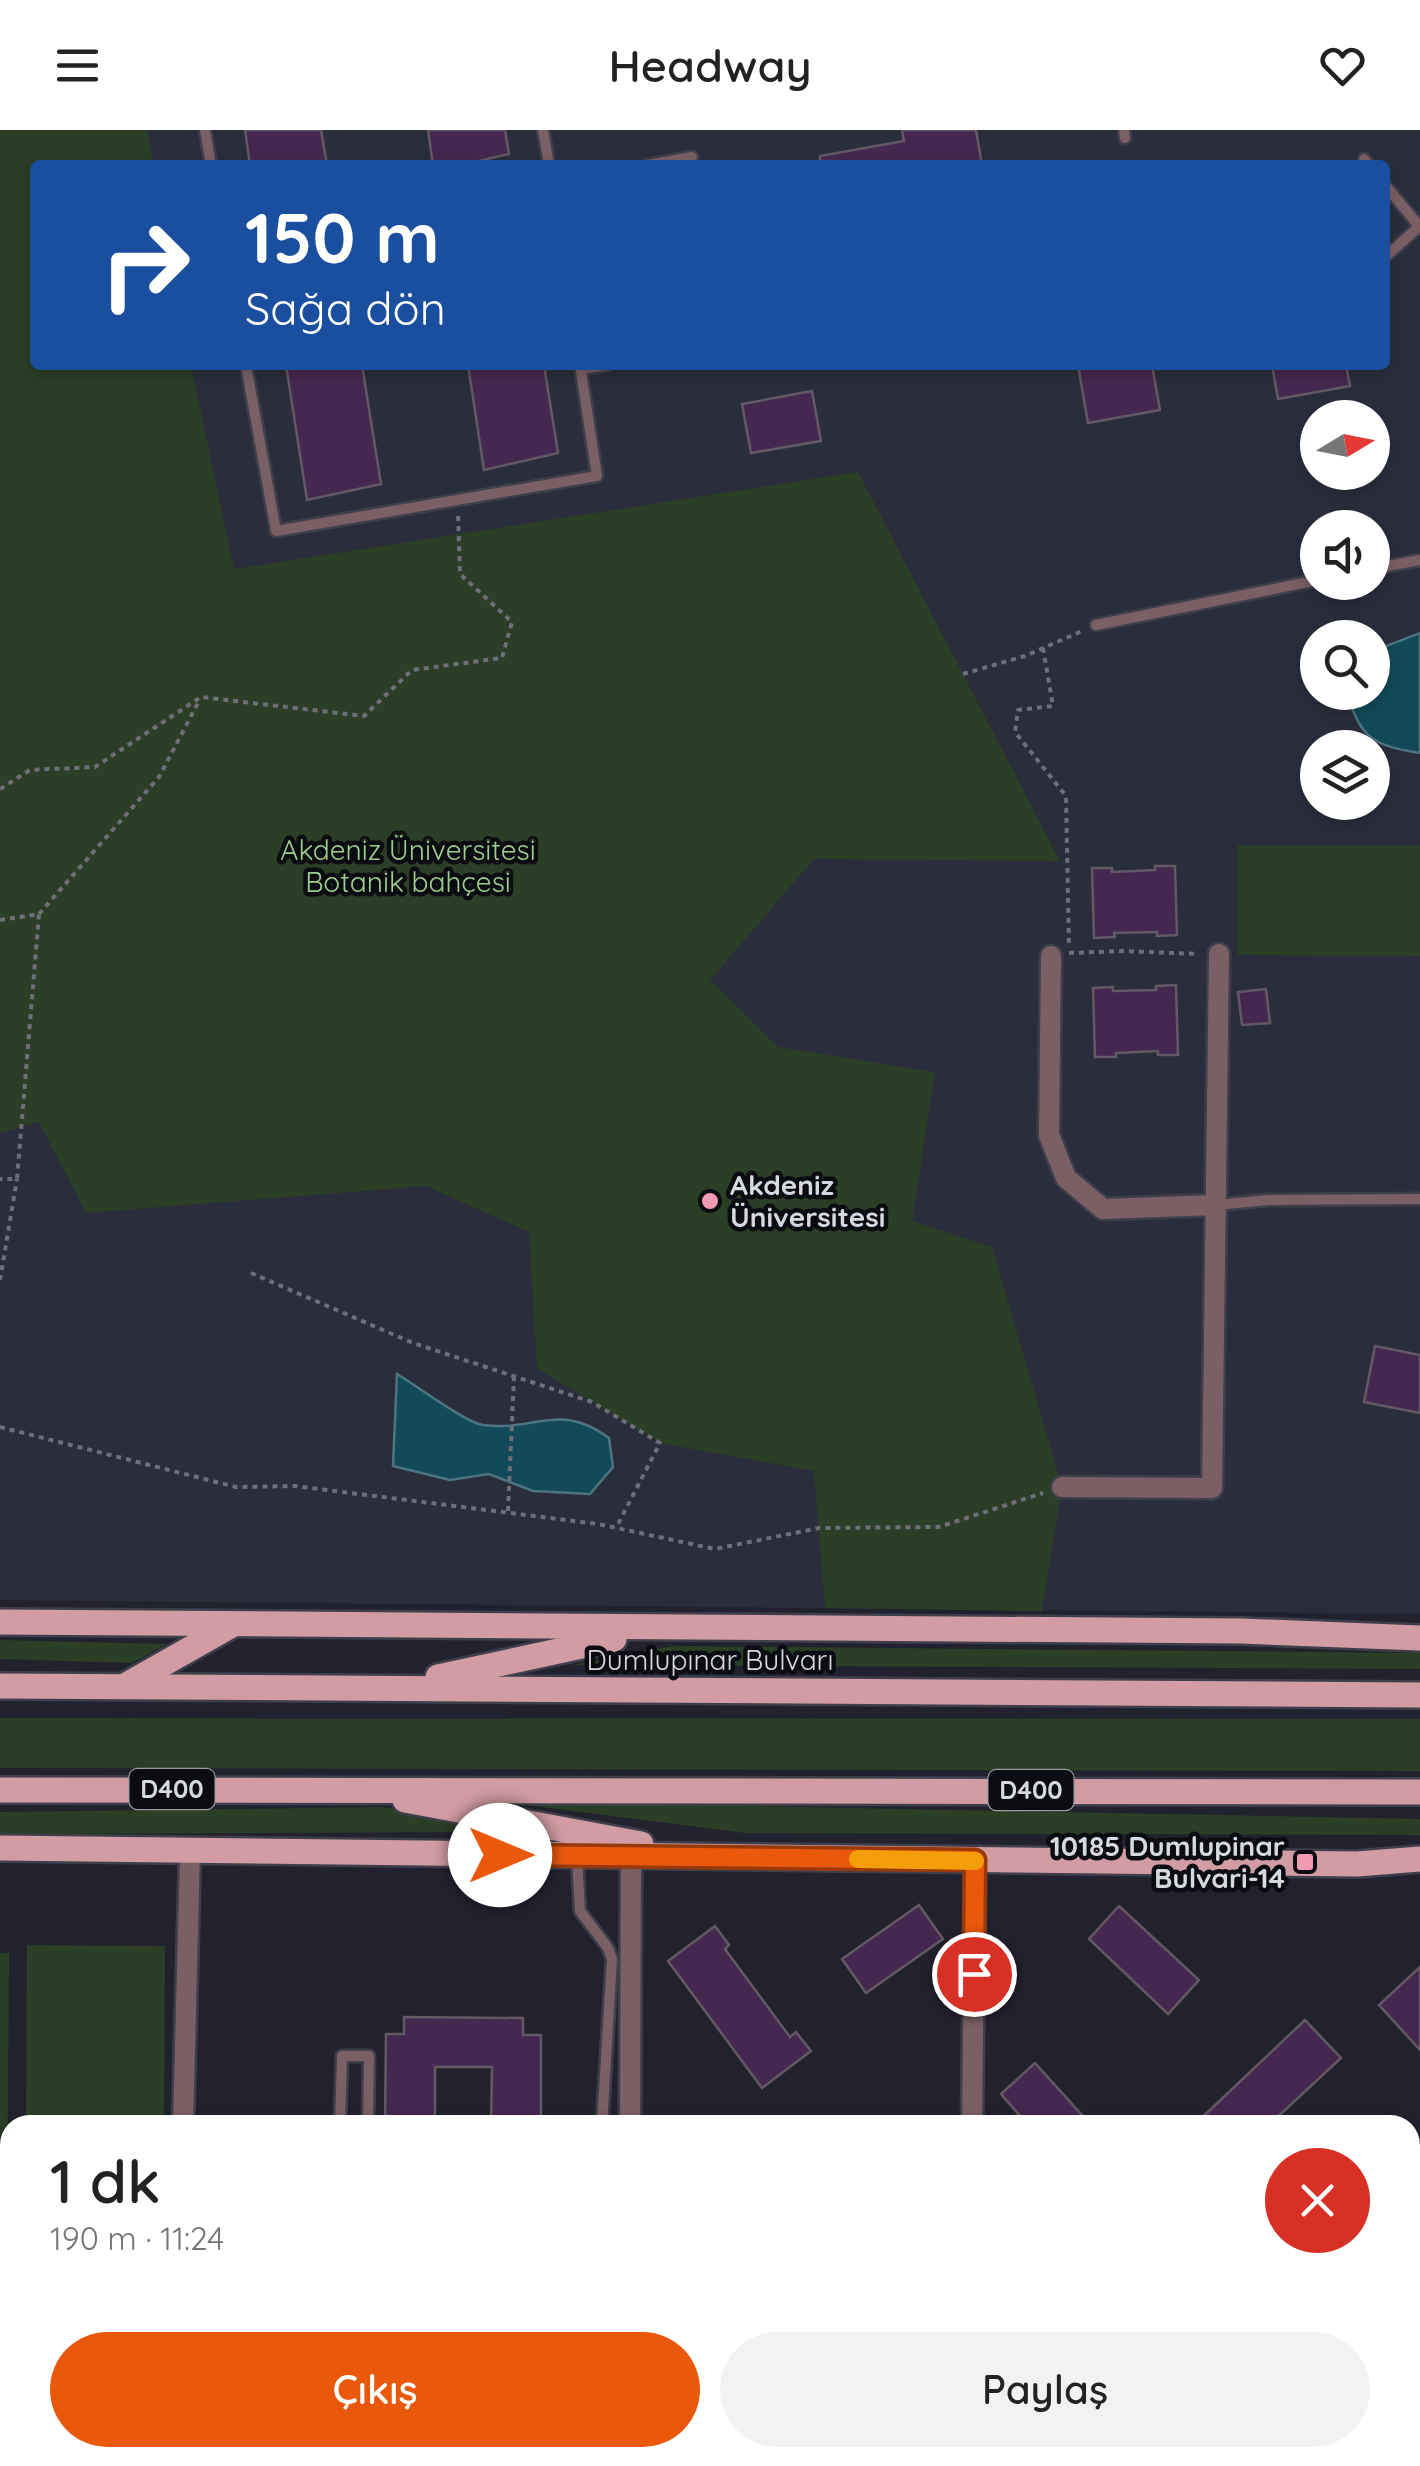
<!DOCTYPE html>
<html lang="tr">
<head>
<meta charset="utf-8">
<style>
  :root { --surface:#fff; --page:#f2f2f2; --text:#222; --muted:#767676; --accent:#ea580c }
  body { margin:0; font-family:Quicksand,sans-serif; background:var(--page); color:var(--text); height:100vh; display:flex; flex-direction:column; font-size:38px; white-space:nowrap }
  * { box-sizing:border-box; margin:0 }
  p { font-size:32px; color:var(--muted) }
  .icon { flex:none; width:55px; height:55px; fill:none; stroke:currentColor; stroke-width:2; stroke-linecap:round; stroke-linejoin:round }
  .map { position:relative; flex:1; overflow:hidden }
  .sheet { position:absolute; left:0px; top:1985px; width:1420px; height:352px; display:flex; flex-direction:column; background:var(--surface); border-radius:30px 30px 0 0; box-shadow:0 5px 15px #0003 }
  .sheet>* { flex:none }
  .top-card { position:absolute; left:30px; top:30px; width:1360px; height:210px; border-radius:10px; box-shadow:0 5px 15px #0003; background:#1a4fa0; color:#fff; overflow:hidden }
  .needle { width:65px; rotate:80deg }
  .tools { position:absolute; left:1300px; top:270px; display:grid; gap:20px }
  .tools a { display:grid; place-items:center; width:90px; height:90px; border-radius:50%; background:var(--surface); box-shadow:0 5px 15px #0003; font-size:50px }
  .pin { position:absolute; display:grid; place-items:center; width:85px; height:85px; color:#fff; margin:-42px; border:5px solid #fff; border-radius:50%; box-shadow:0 2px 10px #0007 }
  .me { position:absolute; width:110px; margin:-55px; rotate:90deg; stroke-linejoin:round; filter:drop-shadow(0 0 8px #0008) }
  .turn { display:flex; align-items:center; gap:35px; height:210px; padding:0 50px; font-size:45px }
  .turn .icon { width:130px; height:130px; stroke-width:2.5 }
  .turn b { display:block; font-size:70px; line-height:85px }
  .round { display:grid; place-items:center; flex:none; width:105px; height:105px; border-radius:52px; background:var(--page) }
  .overview { display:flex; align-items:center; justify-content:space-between; height:170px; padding:0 50px }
  h1 { font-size:60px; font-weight:600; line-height:75px }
  .action { display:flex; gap:20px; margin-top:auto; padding:20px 50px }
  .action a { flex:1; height:115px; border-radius:60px; background:var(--accent); color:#fff; font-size:40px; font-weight:600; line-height:115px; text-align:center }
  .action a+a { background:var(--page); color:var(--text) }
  header { display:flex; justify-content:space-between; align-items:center; height:130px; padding:0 50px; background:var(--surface); font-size:45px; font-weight:600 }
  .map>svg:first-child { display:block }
  .built { fill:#2a2d3c; fill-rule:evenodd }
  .green { fill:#2b3e26 }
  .water { fill:#124a58; stroke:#4d7581; stroke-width:2.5 }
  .building { fill:#45284f; stroke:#615964; stroke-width:2.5 }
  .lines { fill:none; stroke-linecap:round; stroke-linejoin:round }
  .lane-casing { stroke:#3e3f4a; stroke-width:15 }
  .street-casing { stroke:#3e3f4a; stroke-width:25 }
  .primary-casing { stroke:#3e3f4a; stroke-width:30 }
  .path { stroke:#6e6f78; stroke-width:4; stroke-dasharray:5 5; stroke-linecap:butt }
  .lane { stroke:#7a6064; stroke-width:10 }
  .street { stroke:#7a6064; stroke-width:20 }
  .primary { stroke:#d19ca4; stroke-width:25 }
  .route-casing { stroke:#983908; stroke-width:25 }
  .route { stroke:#ea580c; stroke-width:18 }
  .slow { stroke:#f59e0b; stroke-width:18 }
  .poi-dot { fill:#f19ab4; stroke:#0b0c11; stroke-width:4 }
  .labels { text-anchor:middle; stroke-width:9; stroke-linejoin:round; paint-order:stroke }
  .shield { fill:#0b0c11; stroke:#9a9ca2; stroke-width:2.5 }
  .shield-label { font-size:25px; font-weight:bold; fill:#d7d9e0 }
  .park-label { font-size:28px; fill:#9dcf8c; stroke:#0b0c11 }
  .poi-label { font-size:28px; font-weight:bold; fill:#d7d9e0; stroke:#0b0c11; text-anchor:start }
  .street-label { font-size:28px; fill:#d7d9e0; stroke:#0b0c11 }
</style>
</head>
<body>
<header><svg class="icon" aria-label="menu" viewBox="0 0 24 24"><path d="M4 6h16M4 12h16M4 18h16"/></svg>Headway<svg class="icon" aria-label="heart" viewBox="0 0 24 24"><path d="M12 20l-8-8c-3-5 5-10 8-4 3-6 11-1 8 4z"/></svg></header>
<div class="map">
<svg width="1420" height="2336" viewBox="0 0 1420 2336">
  <rect width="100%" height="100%" fill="#21222d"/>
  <g class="built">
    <path d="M0,0H1420V1484L0,1470ZM35,35H1385V235H35ZM1318,288H1372V342H1318ZM1318,398H1372V452H1318ZM1318,508H1372V562H1318ZM1318,618H1372V672H1318Z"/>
    <polygon points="1410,2091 1420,2091 1420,2336 1390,2336 1390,2328 1410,2328"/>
  </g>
  <g class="green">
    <polygon points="0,0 148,0 153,35 35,35 35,235 191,235 234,439 858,342 1060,731 814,729 710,850 778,917 935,942 912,1091 992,1117 1062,1357 1042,1481 825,1478 814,1341 660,1313 537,1238 529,1102 426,1056 86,1083 39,992 0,1003"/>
    <polygon points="1238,715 1420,715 1420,826 1238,825"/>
    <polygon points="0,1510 167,1514 132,1533 0,1529"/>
    <polygon points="672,1516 1420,1523 1420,1539 571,1535"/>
    <polygon points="0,1588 1420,1589 1420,1641 0,1638"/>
    <polygon points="494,1671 1420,1689 1420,1705 745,1703"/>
    <polygon points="382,1677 529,1702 0,1704 0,1682"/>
    <polygon points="27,1815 165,1816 164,1995 26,1995"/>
    <polygon points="0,1823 9,1823 6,2235 0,2235"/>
  </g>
  <g class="water">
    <path d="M1420,503V623C1376,616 1359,609 1348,564L1372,562L1373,521Z"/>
    <path d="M397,1244C414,1254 466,1293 483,1295C535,1302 559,1271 609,1308L613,1337L590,1364L533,1361L489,1344L450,1350L393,1336Z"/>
  </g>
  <g class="building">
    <polygon points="245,0 321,0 327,35 250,35"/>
    <polygon points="428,0 505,0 509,24 461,35 433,35"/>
    <polygon points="902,0 976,0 982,35 820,35 820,26 904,11"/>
    <polygon points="286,235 362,235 381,354 307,370"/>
    <polygon points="468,235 544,235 558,323 484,340"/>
    <polygon points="1078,235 1152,235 1160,280 1088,293"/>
    <polygon points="1272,235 1346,235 1350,256 1278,269"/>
    <polygon points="812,261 821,311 751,323 742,274"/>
    <polygon points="1155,736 1175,736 1177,805 1157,806 1157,802 1114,803 1115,807 1094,808 1092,738 1112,738 1112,742 1155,740"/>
    <polygon points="1176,855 1178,925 1158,925 1158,921 1116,923 1116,927 1095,927 1093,858 1113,857 1113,861 1156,860 1156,856"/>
    <polygon points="1266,859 1270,893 1242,895 1238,862"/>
    <polygon points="1375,1216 1420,1225 1420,1283 1364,1272"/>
    <polygon points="919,1775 943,1809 866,1863 842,1829"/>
    <polygon points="1119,1776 1199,1850 1168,1884 1089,1809"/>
    <polygon points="715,1796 729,1815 725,1819 790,1907 796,1902 811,1921 762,1958 668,1831"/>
    <polygon points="1420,1837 1420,1920 1379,1875"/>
    <polygon points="404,1887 523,1888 523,1905 541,1905 541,1995 491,1995 492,1937 435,1937 435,1995 385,1995 386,1904 404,1904"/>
    <polygon points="1305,1890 1341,1928 1269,1995 1194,1995"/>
    <polygon points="1035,1933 1091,1995 1028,1995 1001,1964"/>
  </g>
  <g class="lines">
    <g class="lane-casing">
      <g id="lane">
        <polyline points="205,0 211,35"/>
        <polyline points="543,0 549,35"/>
        <polyline points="1124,0 1125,8"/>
        <polyline points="1364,29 1369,35"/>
        <polyline points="648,35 692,27"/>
        <polyline points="1385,55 1419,96"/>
        <polyline points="1385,127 1420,96"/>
        <polyline points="246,235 276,401 597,346 580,235"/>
        <polyline points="581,239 606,235"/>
        <polyline points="1372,439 1420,430"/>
        <polyline points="1096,495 1318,450"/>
        <polyline points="1216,1075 1268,1070 1420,1069"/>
        <polyline points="577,1727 580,1781 608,1818 612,1829 602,1995"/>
        <polyline points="340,1995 342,1926 369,1926 368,1995"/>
        <polyline points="993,2328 1002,2336"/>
        <polyline points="1135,2328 1135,2336"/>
        <polyline points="1224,2328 1224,2336"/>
        <polyline points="1025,2336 1031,2328"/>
      </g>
    </g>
    <g class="street-casing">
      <g id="street">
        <polyline points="1051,826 1049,1005 1066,1048 1103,1079 1215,1075"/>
        <polyline points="1062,1357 1212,1358 1219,824"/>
        <polyline points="183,1995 190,1722"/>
        <polyline points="630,1995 631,1726"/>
        <polyline points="972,1995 975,1730"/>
        <polyline points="1410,2069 1420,2068"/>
        <polyline points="272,2328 275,2336"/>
        <polyline points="526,2328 530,2336"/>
        <polyline points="935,2328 941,2336"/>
        <polyline points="375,2336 395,2328"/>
      </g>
    </g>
    <g class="primary-casing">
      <g id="primary">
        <polyline points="0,1492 1241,1501 1420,1508"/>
        <polyline points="438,1547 614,1509"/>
        <polyline points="128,1554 232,1495"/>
        <polyline points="0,1556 1420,1565"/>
        <polyline points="0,1660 1420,1662"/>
        <polyline points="405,1670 641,1714"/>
        <polyline points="0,1718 1357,1734 1420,1729"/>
      </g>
    </g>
    <g class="path">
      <polyline points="1043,518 1053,576 1018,580 1015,602 1066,666 1069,818"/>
      <polyline points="963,544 1025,526 1082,501"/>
      <polyline points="0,659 30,640 95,637 201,567 364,586 412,540 502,528 512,492 460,444 458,384"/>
      <polyline points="39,784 159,647 200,569"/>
      <polyline points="0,790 39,784 17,1049 0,1049"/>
      <polyline points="1069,823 1123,821 1199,824"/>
      <polyline points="251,1143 413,1213 592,1272 660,1313 616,1398"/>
      <polyline points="0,1150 17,1049"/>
      <polyline points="0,1297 236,1357 295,1356 598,1394 715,1419 819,1398 939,1397 1043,1363"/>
      <polyline points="508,1381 514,1246"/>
    </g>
    <use href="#lane" class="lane"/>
    <use href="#street" class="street"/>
    <use href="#primary" class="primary"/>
  </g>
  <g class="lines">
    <g class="route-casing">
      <polyline id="route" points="500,1725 975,1730 974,1844"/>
    </g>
    <use href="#route" class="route"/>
    <polyline class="slow" points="858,1729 975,1731"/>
  </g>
  <g class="poi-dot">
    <circle cx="710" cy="1071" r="10"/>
    <rect x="1295" y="1722" width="20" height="20" rx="5"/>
  </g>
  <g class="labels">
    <g class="shield">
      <rect x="129.5" y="1639" width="85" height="40" rx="8"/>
      <rect x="988.5" y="1640" width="85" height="40" rx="8"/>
    </g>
    <g class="shield-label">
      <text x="172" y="1668">D400</text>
      <text x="1031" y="1669">D400</text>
    </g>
    <g class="park-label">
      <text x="408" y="730">Akdeniz Üniversitesi<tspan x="408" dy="32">Botanik bahçesi</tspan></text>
    </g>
    <g class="poi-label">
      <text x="730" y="1065">Akdeniz<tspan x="730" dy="32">Üniversitesi</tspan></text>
      <text x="1285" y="1726" text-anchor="end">10185 Dumlupinar<tspan x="1285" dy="32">Bulvari-14</tspan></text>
    </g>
    <g class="street-label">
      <text x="710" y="1540">Dumlupınar Bulvarı</text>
    </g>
  </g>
</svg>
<div class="tools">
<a><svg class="needle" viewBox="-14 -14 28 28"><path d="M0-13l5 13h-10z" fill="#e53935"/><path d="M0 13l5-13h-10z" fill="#767676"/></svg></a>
<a><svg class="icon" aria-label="sound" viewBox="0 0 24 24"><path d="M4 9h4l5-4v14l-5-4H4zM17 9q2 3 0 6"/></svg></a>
<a><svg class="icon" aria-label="search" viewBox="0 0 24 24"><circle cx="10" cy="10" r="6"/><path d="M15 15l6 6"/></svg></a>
<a><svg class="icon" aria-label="layers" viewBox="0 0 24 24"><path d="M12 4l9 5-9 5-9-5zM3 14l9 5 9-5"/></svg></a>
</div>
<div class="pin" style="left:974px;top:1844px;background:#d93025"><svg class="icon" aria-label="arrive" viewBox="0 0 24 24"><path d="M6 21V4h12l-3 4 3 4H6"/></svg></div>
<svg class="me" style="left:500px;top:1725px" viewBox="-20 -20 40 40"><circle r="19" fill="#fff"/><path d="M0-13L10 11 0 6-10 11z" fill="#ea580c"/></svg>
<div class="top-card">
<div class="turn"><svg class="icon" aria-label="right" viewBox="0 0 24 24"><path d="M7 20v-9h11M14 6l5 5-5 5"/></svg><div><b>150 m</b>Sağa dön</div></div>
</div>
<section class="sheet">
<div class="overview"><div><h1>1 dk</h1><p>190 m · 11:24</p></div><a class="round" style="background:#d93025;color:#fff"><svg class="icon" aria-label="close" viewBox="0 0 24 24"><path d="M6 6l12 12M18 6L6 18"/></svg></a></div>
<div class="action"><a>Çıkış</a><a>Paylaş</a></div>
</section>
</div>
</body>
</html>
